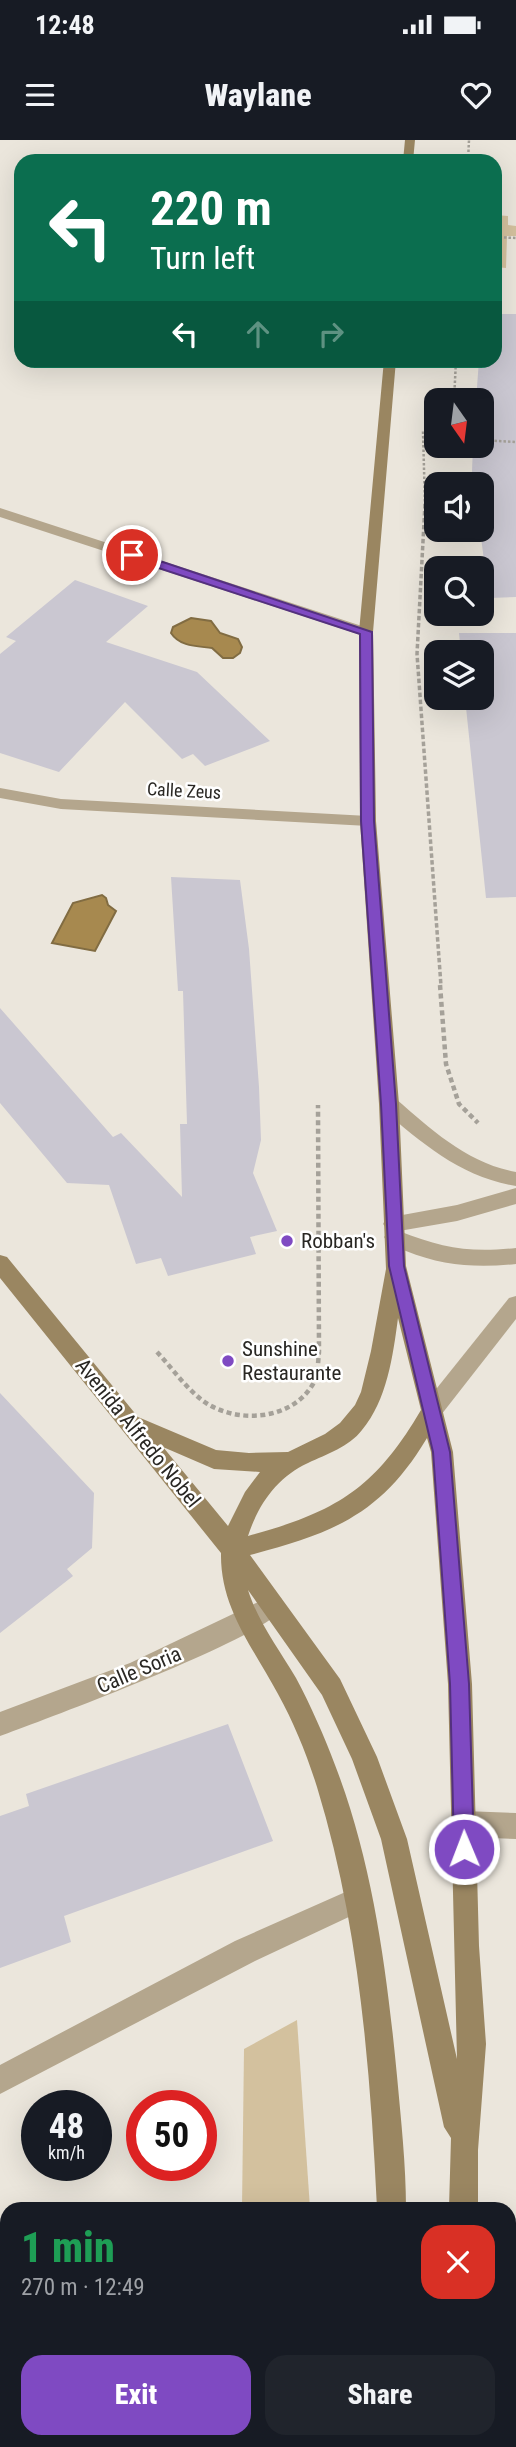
<!DOCTYPE html>
<html lang="en">
<head>
<meta charset="utf-8">
<style>
  :root { --surface:#171b24; --page:#20242c; --text:#f1f3f6; --muted:#9ea1a6; --accent:#7f4ac2 }
  body { margin:0; font-family:"Roboto Condensed",sans-serif; background:var(--page); color:var(--text); height:100vh; display:flex; flex-direction:column; font-size:26px; white-space:nowrap }
  * { box-sizing:border-box; margin:0 }
  p { font-size:23px; color:var(--muted) }
  .icon { flex:none; width:38px; height:38px; fill:none; stroke:currentColor; stroke-width:2; stroke-linecap:round; stroke-linejoin:round }
  .map { position:relative; flex:1; overflow:hidden }
  .drawer { position:absolute; left:0px; top:2062px; width:516px; height:247px; display:flex; flex-direction:column; background:var(--surface); border-radius:21px 21px 0 0; box-shadow:0 7px 28px #0002 }
  .drawer>* { flex:none }
  .banner { position:absolute; left:14px; top:14px; width:488px; height:214px; border-radius:21px; box-shadow:0 7px 28px #0002; background:#0b6e4f; color:#fff; overflow:hidden }
  .needle { width:46px; rotate:166deg }
  .tools { position:absolute; left:424px; top:248px; display:grid; gap:14px }
  .tools a { display:grid; place-items:center; width:70px; height:70px; border-radius:14px; background:var(--surface); box-shadow:0 7px 28px #0002; font-size:35px }
  .speed { position:absolute; left:21px; top:1950px; display:flex; gap:14px; font-size:35px; font-weight:700; text-align:center }
  .speed>* { display:grid; place-content:center; width:91px; height:91px; border-radius:50%; background:var(--surface); box-shadow:0 7px 28px #0002; line-height:1 }
  .speed small { font-size:18px; font-weight:400 }
  .speed .limit { border:10px solid #d22; background:#fff; color:#111 }
  .pin { position:absolute; display:grid; place-items:center; width:60px; height:60px; color:#fff; margin:-30px; border:4px solid #fff; border-radius:50%; box-shadow:0 2px 7px #0007 }
  .me { position:absolute; width:77px; margin:-38px; rotate:359deg; stroke-linejoin:round; filter:drop-shadow(0 0 5px #0008) }
  .turn { display:flex; align-items:center; gap:24px; height:147px; padding:0 21px; font-size:32px }
  .turn .icon { width:91px; height:91px; stroke-width:2.5 }
  .turn b { display:block; font-size:49px; line-height:60px }
  .lanes { display:flex; align-items:center; height:66px; padding:0 21px; background:#0003; justify-content:center; gap:35px; direction:ltr }
  .lanes .off { opacity:.35 }
  .round { display:grid; place-items:center; flex:none; width:74px; height:74px; border-radius:21px; background:var(--page) }
  .summary { display:flex; align-items:center; justify-content:space-between; height:119px; padding:0 21px }
  h1 { font-size:42px; font-weight:800; line-height:52px; color:#1e9e55 }
  .action { display:flex; gap:14px; margin-top:auto; padding:14px 21px }
  .action a { flex:1; height:80px; border-radius:21px; background:var(--accent); color:#fff; font-size:28px; font-weight:800; line-height:80px; text-align:center }
  .action a+a { background:var(--page); color:var(--text) }
  .status { display:flex; justify-content:space-between; align-items:center; height:49px; padding:0 35px; background:var(--surface); direction:ltr }
  .status svg { height:19px; fill:currentColor }
  header { display:flex; justify-content:space-between; align-items:center; height:91px; padding:0 21px; background:var(--surface); font-size:32px; font-weight:800 }
  .map>svg:first-child { display:block }
  .green { fill:#d3c19e }
  .water { fill:#a7894f; stroke:#816c42; stroke-width:2 }
  .building { fill:#cac7d1 }
  .lines { fill:none; stroke-linecap:round; stroke-linejoin:round }
  .path-far2 { stroke:#a5a199; stroke-width:2.5; stroke-dasharray:2.5 2; stroke-linecap:butt }
  .path-far1 { stroke:#a5a199; stroke-width:3.5; stroke-dasharray:4.5 2.5; stroke-linecap:butt }
  .path { stroke:#a5a199; stroke-width:4.5; stroke-dasharray:5 3.5; stroke-linecap:butt }
  .lane { fill:#b4a68d; fill-rule:evenodd }
  .street { fill:#b4a68d; fill-rule:evenodd }
  .secondary { fill:#9a8661; fill-rule:evenodd }
  .route { fill:#7f4ac2; stroke:#53307e; stroke-width:2 }
  .poi-dot { fill:#7f4ac2; stroke:#fff; stroke-width:2.5 }
  .labels { text-anchor:middle; stroke-width:5; stroke-linejoin:round; paint-order:stroke }
  .far-street-label { font-size:18px; fill:#292723; stroke:#fff }
  .poi-label { font-size:21px; fill:#292723; stroke:#fff; text-anchor:start }
  .street-label { font-size:21px; fill:#292723; stroke:#fff }
</style>
</head>
<body>
<div class="status"><b>12:48</b><svg viewBox="0 0 49 12"><path d="M0 12V9h3v3zM5 12V6h3v6zM10 12V3h3v9zM15 12V0h3v12zM26 1h20v11H26zM47 4h2v5h-2z"/></svg></div>
<header><svg class="icon" aria-label="menu" viewBox="0 0 24 24"><path d="M4 6h16M4 12h16M4 18h16"/></svg>Waylane<svg class="icon" aria-label="heart" viewBox="0 0 24 24"><path d="M12 20l-8-8c-3-5 5-10 8-4 3-6 11-1 8 4z"/></svg></header>
<div class="map">
<svg width="516" height="2307" viewBox="0 0 516 2307">
  <rect width="100%" height="100%" fill="#ebe6dc"/>
  <g class="green">
    <polygon points="495,75 508,76 508,85 516,86 516,96 507,96 506,128 495,127"/>
    <polygon points="297,1880 310,2068 242,2068 244,1909"/>
  </g>
  <g class="water">
    <path d="M191,478L211,481L220,493L238,499L242,507L240,513L233,518H223L212,508C198,506 180,507 171,493L173,487Z"/>
    <polygon points="102,755 106,758 108,765 116,771 95,811 52,803 73,763"/>
  </g>
  <g class="building">
    <polygon points="495,174 516,174 516,457 489,458 480,390 481,345 474,345 472,331 473,306 481,306 481,261 476,261 479,220 495,220"/>
    <polygon points="75,440 148,466 106,502 197,532 270,601 205,626 193,614 182,619 125,562 59,632 0,613 0,514 16,501 6,497"/>
    <polygon points="459,493 516,493 516,757 486,758 465,558 481,558 481,513 461,513"/>
    <polygon points="171,737 240,740 249,809 259,947 261,1000 253,1033 277,1091 250,1097 256,1114 168,1136 161,1118 136,1124 109,1045 67,1043 0,963 0,868 113,997 121,993 182,1057 180,984 187,984 183,851 178,851"/>
    <polygon points="0,1253 94,1353 92,1408 67,1429 73,1436 0,1493"/>
    <polygon points="228,1584 273,1701 64,1776 71,1802 0,1828 0,1676 29,1666 26,1654"/>
  </g>
  <g class="lines">
    <g class="path-far2">
      <polyline points="364,21 375,17"/>
      <polyline points="468,21 469,0"/>
      <polyline points="495,97 516,98"/>
      <polyline points="454,261 456,220"/>
      <polyline points="423,297 436,298"/>
      <polyline points="481,300 516,302"/>
      <polyline points="425,366 423,291 436,292"/>
    </g>
    <polyline class="path-far1" points="425,364 417,514 441,846"/>
    <g class="path">
      <polyline points="440,845 446,924 459,964 478,983"/>
      <path d="M157,1212C173,1229 187,1250 206,1263C239,1284 292,1280 313,1244C318,1235 318,1222 319,1212L318,965"/>
    </g>
    <polygon class="lane" points="359,1746 368,1750 372,1759 368,1768 255,1821 0,1954 0,1925 235,1801"/>
    <g class="street">
      <polygon points="0,368 371,489 373,492 366,496 361,495 0,377"/>
      <polygon points="0,648 61,659 368,676 376,681 368,686 61,669 0,658"/>
      <path d="M389,957L396,959C432,990 467,1023 516,1032V1046C461,1037 423,1004 382,969L379,964L382,959Z"/>
      <path d="M516,1048V1064L457,1081L399,1091C442,1108 469,1113 516,1108V1124C477,1128 443,1126 406,1111C398,1108 388,1105 384,1097L389,1091L383,1084L386,1078L457,1065Z"/>
      <polygon points="516,1156 516,1179 441,1275 433,1278 425,1275 422,1269 425,1263 509,1158"/>
      <path d="M273,1455L281,1458L285,1466C271,1496 43,1580 0,1596V1572L130,1523Z"/>
      <polygon points="464,1671 516,1673 516,1699 464,1697 455,1693 451,1684 455,1675"/>
    </g>
    <g class="secondary">
      <polygon points="405,0 415,0 413,21 403,21"/>
      <path d="M384,220H396L373,492L376,681L399,964L406,1126L453,1312L472,1544L479,1806L486,1904L478,2010V2068H449L451,1998L444,1987L381,1699L352,1619L322,1555L248,1450C258,1482 279,1509 296,1538C311,1566 324,1596 335,1625C373,1723 387,1832 397,1936C401,1980 406,2025 406,2068H377C370,1926 359,1784 317,1647C307,1615 294,1583 278,1554C253,1507 220,1468 221,1413L0,1138V1115L7,1117L138,1277L216,1310L249,1313L288,1312L325,1294L340,1283L355,1265L361,1252L371,1211L386,1129L379,964L360,681L359,492ZM398,1178L421,1270C374,1350 335,1372 248,1396C258,1365 277,1337 308,1323C327,1314 349,1307 362,1290C387,1260 393,1216 398,1178ZM427,1298L431,1312L448,1544L457,1919L407,1699L377,1617L340,1539L250,1415C333,1393 381,1375 427,1298ZM163,1307L214,1329L260,1332L245,1352L228,1386Z"/>
      <polygon points="388,2301 420,2301 421,2307 389,2307"/>
      <polygon points="451,2301 483,2301 484,2307 452,2307"/>
    </g>
  </g>
  <polygon class="route" points="128,413 136,413 372,492 374,681 396,964 404,1126 450,1312 469,1544 474,1709 471,1715 464,1718 457,1715 454,1709 450,1544 433,1312 389,1126 381,964 361,681 360,494 128,418"/>
  <g class="poi-dot">
    <circle cx="287" cy="1101" r="7"/>
    <circle cx="228" cy="1221" r="7"/>
  </g>
  <g class="labels">
    <g class="far-street-label">
      <text transform="translate(184 651) rotate(3)" y="6">Calle Zeus</text>
    </g>
    <g class="poi-label">
      <text x="301" y="1108">Robban's</text>
      <text x="242" y="1216">Sunshine<tspan x="242" dy="24">Restaurante</tspan></text>
    </g>
    <g class="street-label">
      <text transform="translate(138 1293) rotate(51)" y="7">Avenida Alfredo Nobel</text>
      <text transform="translate(139 1530) rotate(-23)" y="7">Calle Soria</text>
    </g>
  </g>
</svg>
<div class="tools">
<a><svg class="needle" viewBox="-14 -14 28 28"><path d="M0-13l5 13h-10z" fill="#e53935"/><path d="M0 13l5-13h-10z" fill="#9ea1a6"/></svg></a>
<a><svg class="icon" aria-label="sound" viewBox="0 0 24 24"><path d="M4 9h4l5-4v14l-5-4H4zM17 9q2 3 0 6"/></svg></a>
<a><svg class="icon" aria-label="search" viewBox="0 0 24 24"><circle cx="10" cy="10" r="6"/><path d="M15 15l6 6"/></svg></a>
<a><svg class="icon" aria-label="layers" viewBox="0 0 24 24"><path d="M12 4l9 5-9 5-9-5zM3 14l9 5 9-5"/></svg></a>
</div>
<div class="speed"><div>48<small>km/h</small></div><div class="limit">50</div></div>
<div class="pin" style="left:132px;top:415px;background:#d93025"><svg class="icon" aria-label="arrive" viewBox="0 0 24 24"><path d="M6 21V4h12l-3 4 3 4H6"/></svg></div>
<svg class="me" style="left:464px;top:1709px" viewBox="-20 -20 40 40"><circle r="17" fill="#7f4ac2" stroke="#fff" stroke-width="3"/><path d="M0-11L8 9 0 5-8 9z" fill="#fff"/></svg>
<div class="banner">
<div class="turn"><svg class="icon" aria-label="left" viewBox="0 0 24 24"><path d="M17 20v-9H6M10 6l-5 5 5 5"/></svg><div><b>220 m</b>Turn left</div></div>
<div class="lanes"><svg class="icon" aria-label="left" viewBox="0 0 24 24"><path d="M17 20v-9H6M10 6l-5 5 5 5"/></svg><svg class="icon off" aria-label="ahead" viewBox="0 0 24 24"><path d="M12 20V5M6 11l6-6 6 6"/></svg><svg class="icon off" aria-label="right" viewBox="0 0 24 24"><path d="M7 20v-9h11M14 6l5 5-5 5"/></svg></div>
</div>
<section class="drawer">
<div class="summary"><div><h1>1 min</h1><p>270 m · 12:49</p></div><a class="round" style="background:#d93025;color:#fff"><svg class="icon" aria-label="close" viewBox="0 0 24 24"><path d="M6 6l12 12M18 6L6 18"/></svg></a></div>
<div class="action"><a>Exit</a><a>Share</a></div>
</section>
</div>
</body>
</html>
